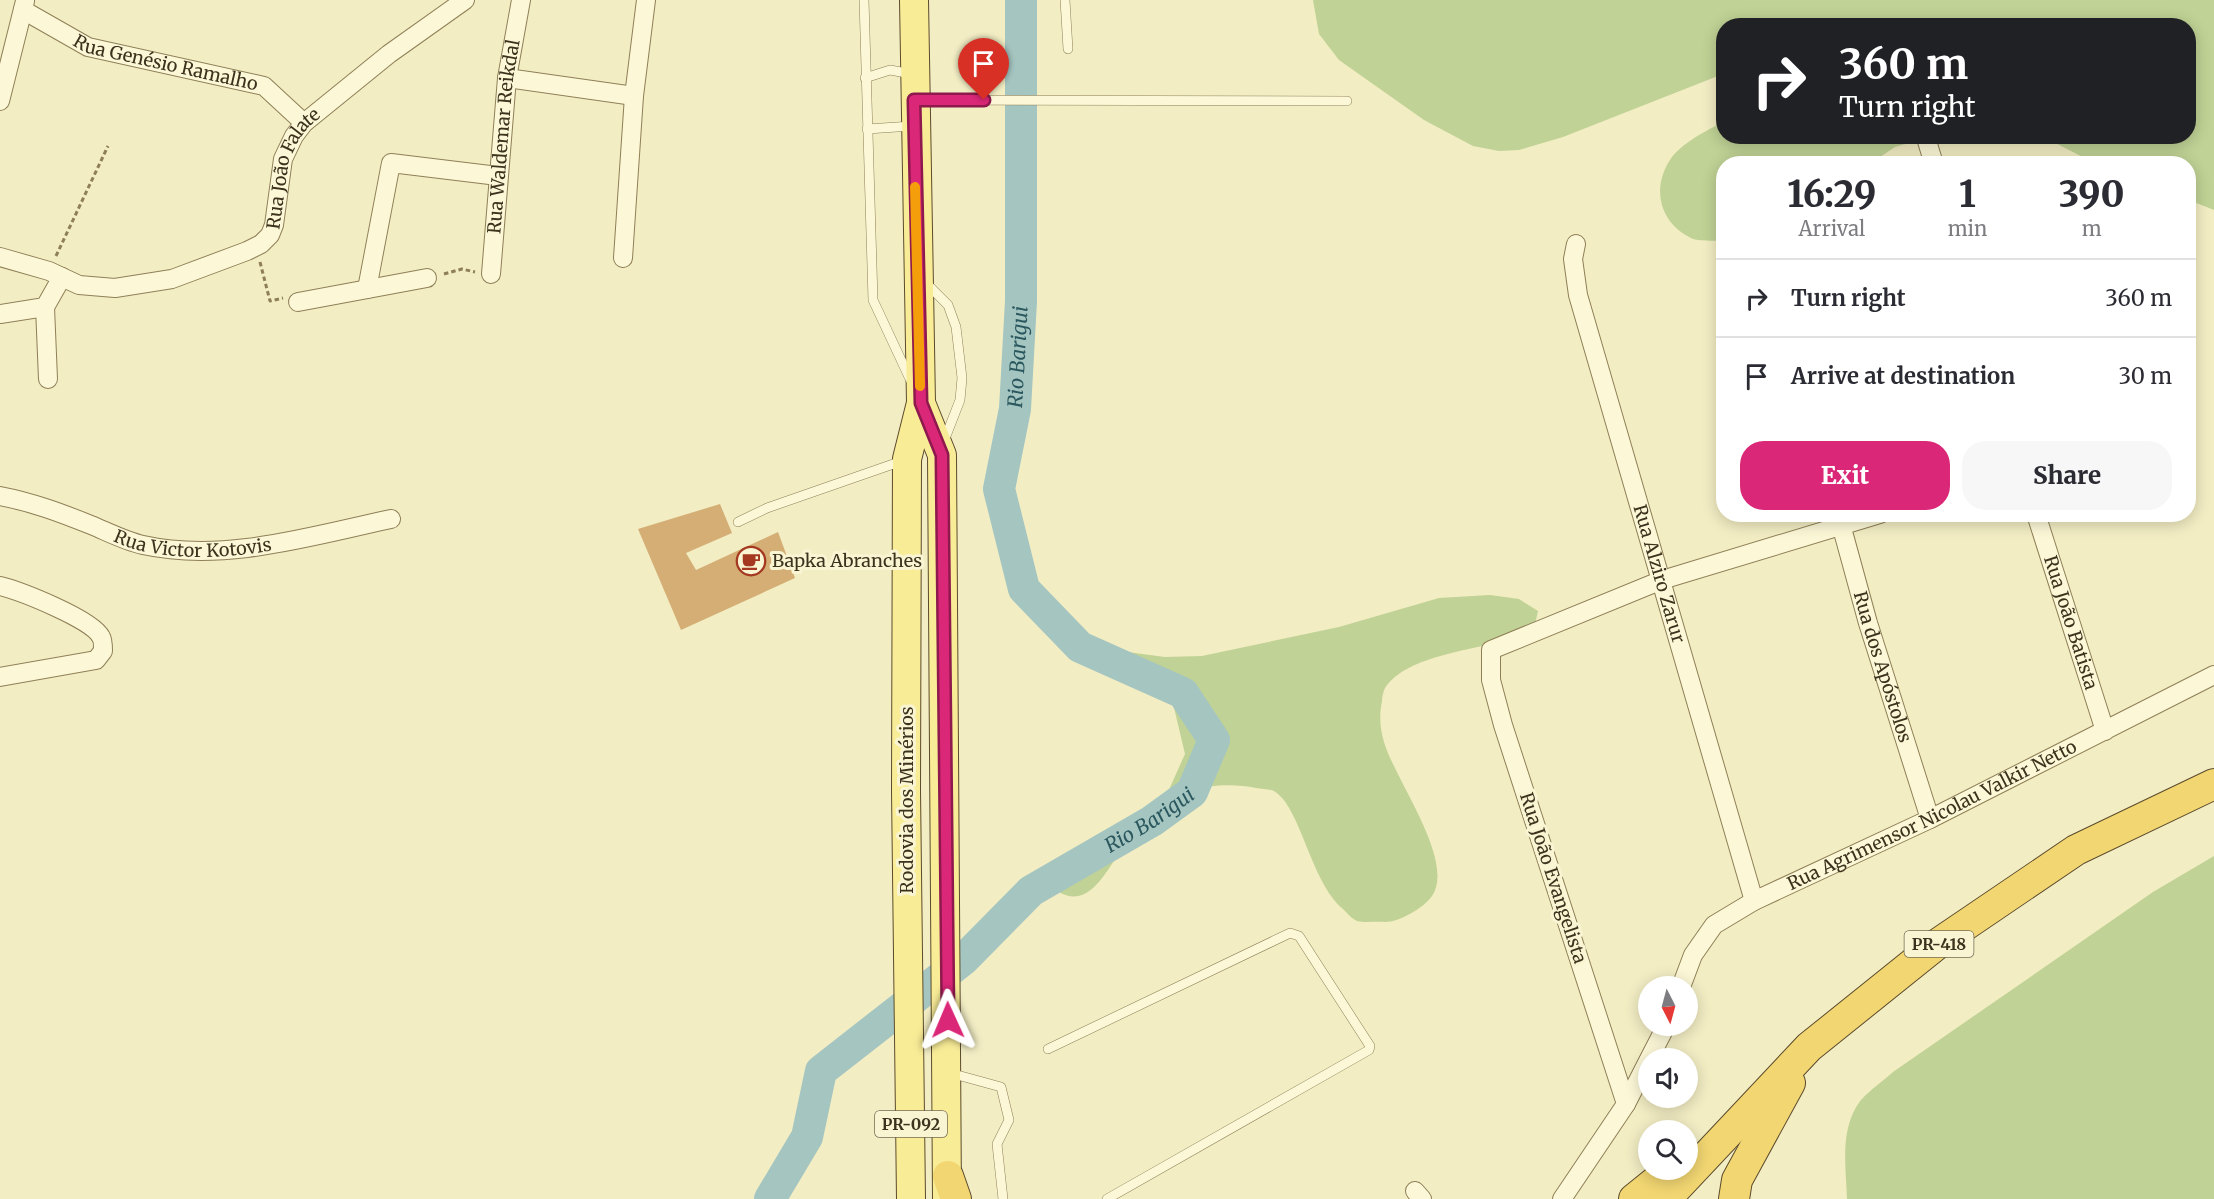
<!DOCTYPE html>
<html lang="en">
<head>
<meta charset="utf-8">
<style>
  :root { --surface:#fff; --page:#f7f7f7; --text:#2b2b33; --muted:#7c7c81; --line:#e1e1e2; --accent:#db2777 }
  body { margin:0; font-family:Merriweather,serif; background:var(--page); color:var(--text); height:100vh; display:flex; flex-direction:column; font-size:22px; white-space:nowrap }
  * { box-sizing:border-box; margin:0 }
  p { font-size:20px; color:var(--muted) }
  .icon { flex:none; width:33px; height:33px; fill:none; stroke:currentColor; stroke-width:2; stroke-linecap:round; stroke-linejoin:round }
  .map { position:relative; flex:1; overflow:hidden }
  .drawer { position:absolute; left:1716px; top:156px; width:480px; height:366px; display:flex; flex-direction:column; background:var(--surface); border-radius:24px; box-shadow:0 3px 15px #0003 }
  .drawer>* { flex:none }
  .top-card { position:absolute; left:1716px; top:18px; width:480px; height:126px; border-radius:24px; box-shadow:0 3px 15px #0003; background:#202124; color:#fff; overflow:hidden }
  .needle { width:39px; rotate:174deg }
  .fabs { position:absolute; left:1638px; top:976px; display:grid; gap:12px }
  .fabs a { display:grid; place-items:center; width:60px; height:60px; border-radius:50%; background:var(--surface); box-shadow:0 3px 15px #0003; font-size:30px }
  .pin { position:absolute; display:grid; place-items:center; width:51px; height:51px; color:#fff; margin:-62px -26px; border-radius:50% 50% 50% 0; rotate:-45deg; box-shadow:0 0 6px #0007 }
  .pin .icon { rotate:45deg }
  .me { position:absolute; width:66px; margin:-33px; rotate:359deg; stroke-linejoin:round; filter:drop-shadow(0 0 4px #0008) }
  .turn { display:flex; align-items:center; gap:21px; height:126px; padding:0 24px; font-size:27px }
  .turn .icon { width:78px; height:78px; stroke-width:2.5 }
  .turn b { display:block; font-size:42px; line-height:51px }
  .eta { display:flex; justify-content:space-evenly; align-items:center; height:102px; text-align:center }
  .eta b { font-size:36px; font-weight:800; line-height:42px }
  .cta { display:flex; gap:12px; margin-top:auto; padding:12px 24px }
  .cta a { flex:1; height:69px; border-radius:24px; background:var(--accent); color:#fff; font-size:24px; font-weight:800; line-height:69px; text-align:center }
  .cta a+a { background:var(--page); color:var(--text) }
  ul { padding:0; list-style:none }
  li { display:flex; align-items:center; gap:18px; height:78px; padding:0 24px; border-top:2px solid var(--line) }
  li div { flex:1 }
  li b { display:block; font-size:22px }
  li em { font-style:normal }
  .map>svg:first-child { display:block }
  .green { fill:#c0d295 }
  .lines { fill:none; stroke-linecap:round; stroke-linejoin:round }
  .river { stroke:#a5c5c1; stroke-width:32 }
  .building { fill:#d4ae75 }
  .service-casing { stroke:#8f7f57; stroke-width:10 }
  .minor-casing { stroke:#8f7f57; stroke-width:20 }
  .primary-casing { stroke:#5c4b2c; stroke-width:30 }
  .trunk-casing { stroke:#5c4b2c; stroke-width:32 }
  .path { stroke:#8f7f57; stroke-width:3; stroke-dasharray:4.5 3; stroke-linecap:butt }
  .service { stroke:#fcf8d7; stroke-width:9 }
  .minor { stroke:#fcf8d7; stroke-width:18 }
  .primary { stroke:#f9ec97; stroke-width:28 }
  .trunk { stroke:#f2d672; stroke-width:30 }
  .route-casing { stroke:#8e194d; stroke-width:15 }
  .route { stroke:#db2777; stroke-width:10 }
  .slow { stroke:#f59e0b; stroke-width:10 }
  .labels { text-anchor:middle; stroke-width:6; stroke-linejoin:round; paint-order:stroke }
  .shield { fill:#f9f5d3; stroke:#756c54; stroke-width:1.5 }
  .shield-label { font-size:16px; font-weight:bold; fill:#3d321d }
  .street-label { font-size:18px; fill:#3d321d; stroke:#f9f5d3 }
  .poi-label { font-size:18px; fill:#3d321d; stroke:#f9f5d3; text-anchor:start }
  .water-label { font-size:20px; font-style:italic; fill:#2b585e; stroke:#f9f5d3 }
</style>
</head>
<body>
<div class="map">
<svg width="2214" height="1199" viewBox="0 0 2214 1199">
  <rect width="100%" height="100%" fill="#f2edc3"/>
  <g class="green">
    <polygon points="1313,0 2214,0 2214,210 2189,200 2188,164 2094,163 2044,137 2188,136 2188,26 1724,26 1723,74 1563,137 1519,150 1499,151 1473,146 1424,120 1339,60 1319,34"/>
    <path d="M1723,122L1724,136L1930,137L1895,147L1871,163L1724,164L1723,241C1714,240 1699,242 1691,238C1660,223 1651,189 1670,160C1681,143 1706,131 1723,122Z"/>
    <path d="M1490,595L1519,599L1538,611L1535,624C1528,629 1520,635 1512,638C1475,651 1408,654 1385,688C1383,692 1382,697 1382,701C1379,715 1380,729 1384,742C1394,778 1456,861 1432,896C1424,908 1399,922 1385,922C1376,921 1365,923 1357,921C1352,919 1347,913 1343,909C1310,881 1301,807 1274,791C1269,789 1261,789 1256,788C1223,781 1181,787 1156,810C1148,817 1139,825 1133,833C1105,868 1087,930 1039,874L1163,803L1185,754L1171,695L1068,647L1062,640H1079L1120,651L1165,657L1202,656L1339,627L1439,598Z"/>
    <path d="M2214,856V1199H1847C1846,1166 1839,1128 1861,1100C1870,1090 1883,1081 1893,1072L2153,892Z"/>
  </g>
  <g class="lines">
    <path class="river" id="s1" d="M770,1199L807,1137L821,1071L963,960L1031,891L1152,821L1192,792L1214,740L1183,693L1080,647L1024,589L999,489L1015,409L1021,301V0"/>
  </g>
  <polygon class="building" points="720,504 732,533 686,553 696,570 778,532 795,578 681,630 638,529"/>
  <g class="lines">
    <g class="service-casing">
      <g id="service">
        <polyline points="864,0 873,300 910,379"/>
        <polyline points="1065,0 1068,49"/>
        <polyline points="865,78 890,70 912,74"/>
        <polyline points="920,100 1347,101"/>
        <polyline points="867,129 912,126"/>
        <polyline points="926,283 948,305 956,327 962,378 960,400 944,441"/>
        <polyline points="738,522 767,508 902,461"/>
        <polyline points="1048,1049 1290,933 1299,936 1370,1046 1369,1050 1107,1199"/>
        <polyline points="950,1073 1001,1087 1009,1120 997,1144 1003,1199"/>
      </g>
    </g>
    <g class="minor-casing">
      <g id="minor">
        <path id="s2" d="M23,10L88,47L264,86L304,123"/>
        <polyline points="507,78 634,96"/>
        <polyline points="0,101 25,1"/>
        <polyline points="1926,138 1934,164"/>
        <path id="s3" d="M1576,244L1573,259L1578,295L1754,901"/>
        <path id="s4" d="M0,257L49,271L79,285L115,288L172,279L247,251L261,244L270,235L274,225L283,159L294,136L304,123L389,54L465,0"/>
        <polyline points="623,258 634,96 646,0"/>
        <path id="s5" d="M491,274L507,78L521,0"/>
        <polyline points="367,289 391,163 498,176"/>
        <polyline points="298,302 427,278"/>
        <polyline points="45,307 48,379"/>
        <polyline points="0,314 45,307 62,277"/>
        <path id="s6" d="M0,496C32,502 61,513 91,525C108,532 125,541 143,545C224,563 311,536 391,519"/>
        <path id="s7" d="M2036,514L2105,731"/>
        <path id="s8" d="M1839,517L1868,623L1930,819"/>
        <path d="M0,586C20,591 92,619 101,637C103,640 103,646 103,651L96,660L0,677"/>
        <path id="s9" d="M1681,987L1693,955L1714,925L1754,901L1930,819L2214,675"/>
        <polyline points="1649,1059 1666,1026"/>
        <polyline points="1626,1104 1503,725 1491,680 1491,650 1662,580 1880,514"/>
        <polyline points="1415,1191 1422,1199"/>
        <polyline points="1562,1199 1626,1104 1648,1061"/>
      </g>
    </g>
    <g class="primary-casing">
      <g id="primary">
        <polyline points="921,403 942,455 947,1199"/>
        <polyline points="911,1199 906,791 907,459 921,403 914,0"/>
      </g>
    </g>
    <g class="trunk-casing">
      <g id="trunk">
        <polyline points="948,1176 956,1199"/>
        <polyline points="1634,1199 1670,1170"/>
        <polyline points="1666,1199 1809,1047 1936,945 2076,850 2214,784"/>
        <polyline points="1734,1199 1737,1180 1790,1083"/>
      </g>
    </g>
    <g class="path">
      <polyline points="56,256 108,146"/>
      <polyline points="260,262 270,301 283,298"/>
      <polyline points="444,274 462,269 475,272"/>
    </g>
    <use href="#service" class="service"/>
    <use href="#minor" class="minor"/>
    <use href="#primary" class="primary"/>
    <use href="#trunk" class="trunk"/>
  </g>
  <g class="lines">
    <g class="route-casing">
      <polyline id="route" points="948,1020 942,455 921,403 914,100 984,100"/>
    </g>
    <use href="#route" class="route"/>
    <polyline class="slow" points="915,187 920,386"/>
  </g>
  <defs>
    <g id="cafe-ring" transform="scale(1.5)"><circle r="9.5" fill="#f9f5d3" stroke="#a43821" stroke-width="1.5"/><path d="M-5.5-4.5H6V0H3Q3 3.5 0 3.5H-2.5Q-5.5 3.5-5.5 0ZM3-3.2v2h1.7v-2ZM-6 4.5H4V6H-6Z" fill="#a43821"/></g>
  </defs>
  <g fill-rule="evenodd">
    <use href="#cafe-ring" x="751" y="561"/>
  </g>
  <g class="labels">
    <g class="shield">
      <rect x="1904.5" y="931" width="69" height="26" rx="4.5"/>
      <rect x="875" y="1111" width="72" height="26" rx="4.5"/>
    </g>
    <g class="shield-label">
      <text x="1939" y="950">PR-418</text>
      <text x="911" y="1130">PR-092</text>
    </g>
    <g class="street-label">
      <text dy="6" stroke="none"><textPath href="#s2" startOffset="154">Rua Genésio Ramalho</textPath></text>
      <text dy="6" stroke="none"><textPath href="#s5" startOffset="138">Rua Waldemar Reikdal</textPath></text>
      <text dy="6" stroke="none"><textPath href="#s4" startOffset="358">Rua João Falate</textPath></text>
      <text dy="6" stroke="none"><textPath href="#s6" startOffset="201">Rua Victor Kotovis</textPath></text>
      <text dy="6" stroke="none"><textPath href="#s3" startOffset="342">Rua Alziro Zarur</textPath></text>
      <text dy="6" stroke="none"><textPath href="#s7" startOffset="114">Rua João Batista</textPath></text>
      <text dy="6" stroke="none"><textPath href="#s8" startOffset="156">Rua dos Apóstolos</textPath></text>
      <text transform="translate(907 800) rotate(-90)" y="6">Rodovia dos Minérios</text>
      <text dy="6" stroke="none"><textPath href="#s9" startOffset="315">Rua Agrimensor Nicolau Valkir Netto</textPath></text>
      <text transform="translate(1553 878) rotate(72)" y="6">Rua João Evangelista</text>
    </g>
    <g class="poi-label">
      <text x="772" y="567">Bapka Abranches</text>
    </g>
    <g class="water-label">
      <text dy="7" stroke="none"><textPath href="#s1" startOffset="1149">Rio Barigui</textPath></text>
      <text dy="7" stroke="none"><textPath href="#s1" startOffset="555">Rio Barigui</textPath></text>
    </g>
  </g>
</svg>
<div class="fabs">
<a><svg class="needle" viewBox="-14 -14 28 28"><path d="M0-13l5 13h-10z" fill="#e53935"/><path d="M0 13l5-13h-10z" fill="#7c7c81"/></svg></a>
<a><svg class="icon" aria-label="sound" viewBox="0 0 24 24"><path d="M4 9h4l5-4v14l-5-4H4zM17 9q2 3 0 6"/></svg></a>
<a><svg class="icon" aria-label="search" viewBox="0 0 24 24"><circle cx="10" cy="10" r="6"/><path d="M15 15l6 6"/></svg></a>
</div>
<div class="pin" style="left:984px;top:100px;background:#d93025"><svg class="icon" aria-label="arrive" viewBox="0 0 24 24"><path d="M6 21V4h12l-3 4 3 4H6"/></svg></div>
<svg class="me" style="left:948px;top:1020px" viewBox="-20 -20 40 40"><path d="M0-17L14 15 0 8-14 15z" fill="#db2777" stroke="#fff" stroke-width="4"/></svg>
<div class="top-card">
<div class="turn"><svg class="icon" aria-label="right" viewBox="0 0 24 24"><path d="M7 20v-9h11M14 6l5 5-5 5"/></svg><div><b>360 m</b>Turn right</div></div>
</div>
<section class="drawer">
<div class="eta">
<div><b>16:29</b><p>Arrival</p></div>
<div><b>1</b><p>min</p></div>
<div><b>390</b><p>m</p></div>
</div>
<ul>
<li><svg class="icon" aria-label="right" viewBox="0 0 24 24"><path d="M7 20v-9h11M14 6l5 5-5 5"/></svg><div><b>Turn right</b></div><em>360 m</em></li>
<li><svg class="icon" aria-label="arrive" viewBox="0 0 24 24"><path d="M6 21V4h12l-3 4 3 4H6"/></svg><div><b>Arrive at destination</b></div><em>30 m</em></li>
</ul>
<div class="cta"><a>Exit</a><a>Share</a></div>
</section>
</div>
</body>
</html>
